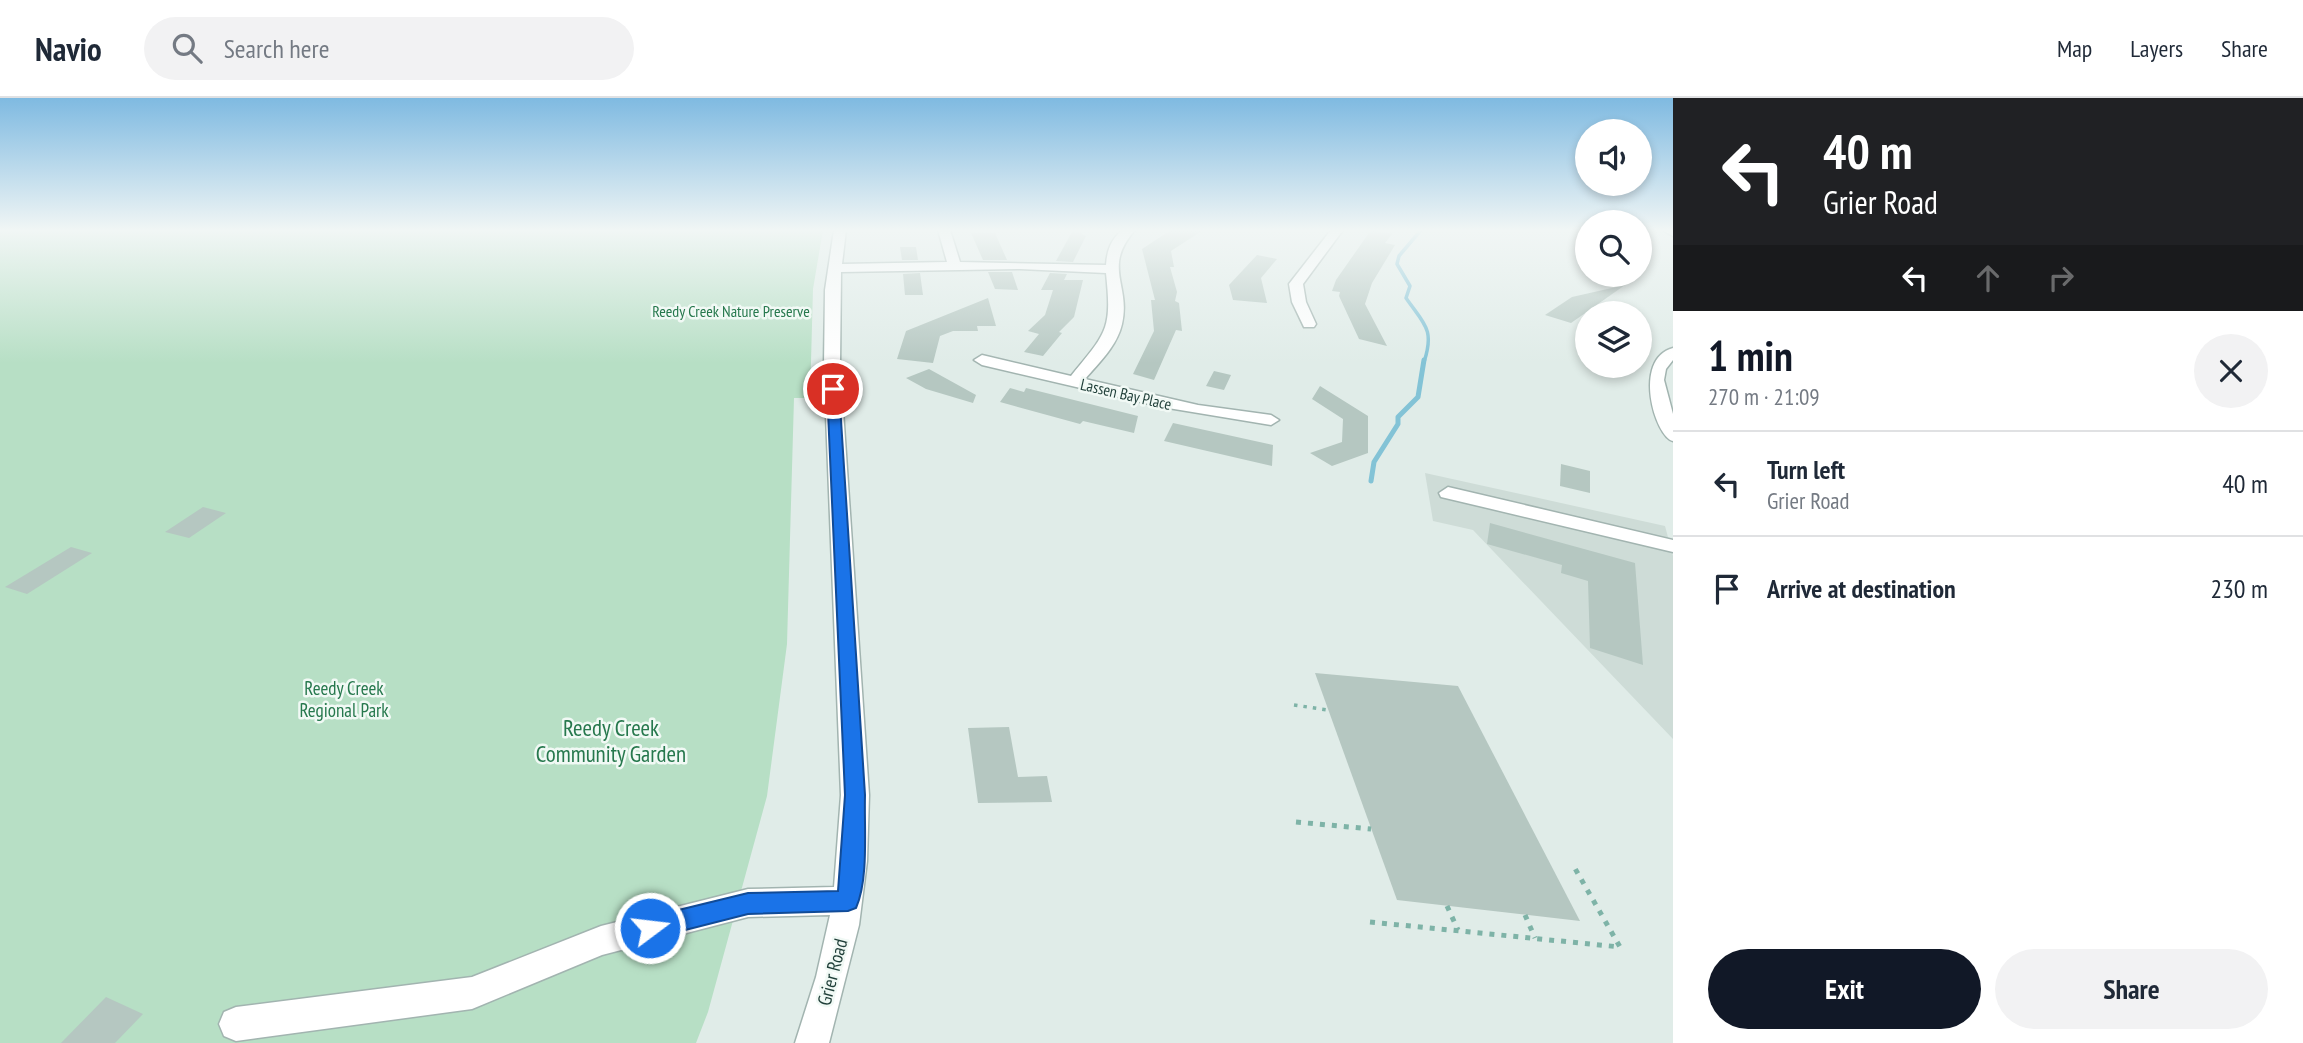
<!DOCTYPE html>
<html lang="en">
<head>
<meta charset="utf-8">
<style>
  :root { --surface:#fff; --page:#f2f2f3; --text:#1f2937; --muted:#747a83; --line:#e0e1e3; --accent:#111827 }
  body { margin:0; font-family:"PT Sans Narrow",sans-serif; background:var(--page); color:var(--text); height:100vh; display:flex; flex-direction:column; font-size:26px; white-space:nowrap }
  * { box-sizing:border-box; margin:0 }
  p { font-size:23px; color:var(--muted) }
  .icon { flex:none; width:38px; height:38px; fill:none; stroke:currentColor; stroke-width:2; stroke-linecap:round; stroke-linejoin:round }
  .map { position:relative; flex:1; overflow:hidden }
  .panel { display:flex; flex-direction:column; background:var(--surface); width:630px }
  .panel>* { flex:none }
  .top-card { background:#202124; color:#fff; overflow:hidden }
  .buttons { position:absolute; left:1575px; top:21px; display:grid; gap:14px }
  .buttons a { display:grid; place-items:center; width:77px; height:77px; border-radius:50%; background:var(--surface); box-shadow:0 4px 10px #0003; font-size:35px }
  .pin { position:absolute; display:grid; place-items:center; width:60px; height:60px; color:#fff; margin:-30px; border:4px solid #fff; border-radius:50%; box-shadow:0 2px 7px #0007 }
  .me { position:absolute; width:77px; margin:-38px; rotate:75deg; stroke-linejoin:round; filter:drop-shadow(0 0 5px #0008) }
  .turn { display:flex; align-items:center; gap:24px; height:147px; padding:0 35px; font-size:32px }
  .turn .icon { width:91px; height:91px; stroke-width:2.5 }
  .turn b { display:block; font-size:49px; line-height:60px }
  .lanes { display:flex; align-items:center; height:66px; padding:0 35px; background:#0003; justify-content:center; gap:35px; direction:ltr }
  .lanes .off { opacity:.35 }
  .round { display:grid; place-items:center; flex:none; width:74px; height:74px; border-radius:37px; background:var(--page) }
  .summary { display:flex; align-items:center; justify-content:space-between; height:119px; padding:0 35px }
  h1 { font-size:42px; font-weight:800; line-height:52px; color:var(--accent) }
  .button { display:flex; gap:14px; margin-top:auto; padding:14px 35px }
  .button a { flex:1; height:80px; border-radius:42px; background:var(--accent); color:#fff; font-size:28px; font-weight:800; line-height:80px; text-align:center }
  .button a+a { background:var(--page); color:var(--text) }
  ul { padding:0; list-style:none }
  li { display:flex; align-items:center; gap:21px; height:105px; padding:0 35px; border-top:2px solid var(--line) }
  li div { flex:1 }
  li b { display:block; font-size:26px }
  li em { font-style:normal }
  header { display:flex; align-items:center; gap:42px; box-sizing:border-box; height:98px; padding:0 35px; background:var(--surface); border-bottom:2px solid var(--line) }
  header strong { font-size:33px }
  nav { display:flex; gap:38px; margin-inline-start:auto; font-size:24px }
  .search { width:490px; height:63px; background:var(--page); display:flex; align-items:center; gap:18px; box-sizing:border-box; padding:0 24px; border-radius:38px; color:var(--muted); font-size:26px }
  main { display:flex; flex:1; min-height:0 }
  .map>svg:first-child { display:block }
  .built { fill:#cedcd7 }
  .green { fill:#b7dfc5 }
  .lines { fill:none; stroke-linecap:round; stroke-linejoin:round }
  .stream-far1 { stroke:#83c3d6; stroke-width:3.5 }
  .stream { stroke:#83c3d6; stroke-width:5 }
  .building { fill:#b5c7c1 }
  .minor-casing { stroke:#a2b4b0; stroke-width:3 }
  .path-far1 { stroke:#7eb3a7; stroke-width:3.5; stroke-dasharray:3.5 6; stroke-linecap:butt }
  .path { stroke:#7eb3a7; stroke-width:5; stroke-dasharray:5 7; stroke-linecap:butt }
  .minor { fill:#fff; fill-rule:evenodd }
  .route { fill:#1a73e8; stroke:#114b97; stroke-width:2 }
  .labels { text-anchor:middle; stroke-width:5; stroke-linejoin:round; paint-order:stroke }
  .far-park-label { font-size:16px; fill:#26784d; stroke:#f1f9f5 }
  .far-street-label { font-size:16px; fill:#1f3e38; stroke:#f1f9f5 }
  .park-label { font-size:19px; fill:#26784d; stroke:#f1f9f5 }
  .street-label { font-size:19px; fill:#1f3e38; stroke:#f1f9f5 }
  .near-park-label { font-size:23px; fill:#26784d; stroke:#f1f9f5 }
</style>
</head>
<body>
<header>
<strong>Navio</strong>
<div class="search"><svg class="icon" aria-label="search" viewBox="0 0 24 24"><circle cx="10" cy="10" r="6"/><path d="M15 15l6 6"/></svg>Search here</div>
<nav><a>Map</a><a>Layers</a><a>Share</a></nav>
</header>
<main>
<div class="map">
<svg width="1673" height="945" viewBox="0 0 1673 945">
  <rect width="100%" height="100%" fill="#e0ece8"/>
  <polygon class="built" points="1425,375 1665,428 1673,458 1673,641 1473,432 1433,423"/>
  <polygon class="green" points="0,132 823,132 813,191 810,300 794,300 787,546 767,698 708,914 696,945 0,945"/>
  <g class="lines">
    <path class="stream-far1" d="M1421,132L1399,158L1397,166L1410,188L1406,200C1424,226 1435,231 1424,264"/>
    <polyline class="stream" points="1371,383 1374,364 1398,326 1398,319 1418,299 1424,262"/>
  </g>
  <g class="building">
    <polygon points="1073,132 1086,138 1073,164 1056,163"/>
    <polygon points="1171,132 1203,132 1171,153 1174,169 1170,169 1177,194 1175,203 1179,205 1182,233 1176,232 1154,282 1133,276 1154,233 1151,202 1155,202 1142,151"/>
    <polygon points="1371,132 1392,136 1385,145 1395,147 1372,185 1365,206 1387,248 1359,241 1339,198 1340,194 1332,193 1336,182"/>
    <polygon points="971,135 995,135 1007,162 983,162"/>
    <polygon points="900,149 916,149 918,162 902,162"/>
    <polygon points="1257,157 1277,161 1261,180 1267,205 1233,202 1229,187"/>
    <polygon points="988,174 1012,174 1018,192 995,191"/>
    <polygon points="920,175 923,197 905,197 903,176"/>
    <polygon points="1050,175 1067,176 1064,182 1083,182 1074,219 1059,234 1062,235 1043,258 1024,254 1039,236 1028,233 1045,217 1053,192 1041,192"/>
    <polygon points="1625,187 1571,225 1545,217 1572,199"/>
    <polygon points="988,200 996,228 977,228 978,233 953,233 940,238 933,265 897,261 906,233"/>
    <polygon points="929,271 976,297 973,305 926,291 906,280"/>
    <polygon points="1214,273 1231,277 1224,292 1206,288"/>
    <polygon points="1320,288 1368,318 1368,355 1332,368 1310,355 1342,344 1343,321 1312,301"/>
    <polygon points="1010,290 1024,294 1026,290 1138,318 1134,335 1083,323 1080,326 1000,304"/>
    <polygon points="1173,325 1273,347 1272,368 1164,343"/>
    <polygon points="1561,366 1590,373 1590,395 1560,388"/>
    <polygon points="203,409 226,415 189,440 165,434"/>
    <polygon points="1490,425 1635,465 1643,567 1590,550 1588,483 1561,475 1562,467 1487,446"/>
    <polygon points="71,449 92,455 27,496 5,489"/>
    <polygon points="1315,575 1458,588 1580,823 1397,802"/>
    <polygon points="1009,629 1018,679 1047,678 1052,704 978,705 968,630"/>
    <polygon points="106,899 143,916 115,945 61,945"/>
  </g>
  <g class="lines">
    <g class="minor-casing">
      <g id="minor">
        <path d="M834,132H846L842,166L947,164L938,132H950L960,164L1106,167C1107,152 1111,142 1122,132H1135C1102,170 1131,186 1122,226C1117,248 1099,265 1085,281L1198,307L1271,317L1279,322L1271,327L1162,309L982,267L974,262L982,257L1071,278C1107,234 1112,232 1106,175L1020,171L841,174L840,267L869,697L867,763L859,827L829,945H795L816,879L830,817L748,819L602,857L472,911L236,943L224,938L219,926L224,914L236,909L472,879L601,828L748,791L834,789L841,697L824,267L825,192Z"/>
        <polygon points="1331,132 1343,132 1303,186 1306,204 1316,226 1314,229 1304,229 1292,204 1289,186"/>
        <polygon points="1662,132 1673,132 1673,138"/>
        <path d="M1673,250V262L1666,271L1664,282L1673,316V343C1655,339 1632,261 1673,250Z"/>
        <polygon points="1448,389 1673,442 1673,454 1441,399 1439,395"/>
      </g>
    </g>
    <polyline class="path-far1" points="1294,607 1328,612"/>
    <g class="path">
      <polyline points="1296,724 1371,731"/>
      <polyline points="1447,808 1458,832"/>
      <polyline points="1525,817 1535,840"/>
      <polyline points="1370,824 1620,849 1573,767"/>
    </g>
    <use href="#minor" class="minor"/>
  </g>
  <linearGradient id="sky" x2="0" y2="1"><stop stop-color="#7fbae1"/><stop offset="0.5" stop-color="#f1f6f5"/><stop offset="1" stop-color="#f1f6f5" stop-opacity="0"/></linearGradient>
  <rect width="1673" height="265" fill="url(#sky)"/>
  <path class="route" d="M833,287L839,291L865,697C864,730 869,781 856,810L848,813L748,816L650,841L642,838L638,830L642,823L650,819L748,795L838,793L845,697L827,291Z"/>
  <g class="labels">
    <g class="far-park-label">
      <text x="731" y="219">Reedy Creek Nature Preserve</text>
    </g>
    <g class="far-street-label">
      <text transform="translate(1126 296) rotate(13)" y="6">Lassen Bay Place</text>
    </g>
    <g class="park-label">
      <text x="344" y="597">Reedy Creek<tspan x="344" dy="22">Regional Park</tspan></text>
    </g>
    <g class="street-label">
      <text transform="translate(832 874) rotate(-75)" y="7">Grier Road</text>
    </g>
    <g class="near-park-label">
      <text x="611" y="638">Reedy Creek<tspan x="611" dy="26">Community Garden</tspan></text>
    </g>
  </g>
</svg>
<div class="buttons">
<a><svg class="icon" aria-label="sound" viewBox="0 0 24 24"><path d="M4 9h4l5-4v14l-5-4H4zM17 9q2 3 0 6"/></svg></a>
<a><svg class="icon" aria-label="search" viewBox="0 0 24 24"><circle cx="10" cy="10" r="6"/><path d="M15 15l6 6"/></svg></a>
<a><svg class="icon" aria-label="layers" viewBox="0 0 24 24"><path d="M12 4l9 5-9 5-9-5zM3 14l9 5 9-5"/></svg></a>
</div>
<div class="pin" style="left:833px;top:291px;background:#d93025"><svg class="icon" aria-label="arrive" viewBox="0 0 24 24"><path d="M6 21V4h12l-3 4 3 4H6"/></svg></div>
<svg class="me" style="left:650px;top:830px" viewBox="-20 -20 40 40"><circle r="17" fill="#1a73e8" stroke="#fff" stroke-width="3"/><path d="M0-11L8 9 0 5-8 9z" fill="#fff"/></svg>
</div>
<section class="panel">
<div class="top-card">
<div class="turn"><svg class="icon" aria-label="left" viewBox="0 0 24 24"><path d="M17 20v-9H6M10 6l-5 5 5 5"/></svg><div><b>40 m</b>Grier Road</div></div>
<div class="lanes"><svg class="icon" aria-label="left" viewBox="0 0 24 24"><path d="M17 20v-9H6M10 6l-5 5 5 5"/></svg><svg class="icon off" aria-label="ahead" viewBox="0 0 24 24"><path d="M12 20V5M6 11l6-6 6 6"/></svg><svg class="icon off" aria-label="right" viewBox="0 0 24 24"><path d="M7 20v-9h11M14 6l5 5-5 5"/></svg></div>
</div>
<div class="summary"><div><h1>1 min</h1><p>270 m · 21:09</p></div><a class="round"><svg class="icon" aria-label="close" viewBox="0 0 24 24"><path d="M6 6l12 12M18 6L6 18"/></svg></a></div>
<ul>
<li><svg class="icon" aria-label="left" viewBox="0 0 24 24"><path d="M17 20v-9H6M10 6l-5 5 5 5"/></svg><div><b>Turn left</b><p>Grier Road</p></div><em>40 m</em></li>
<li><svg class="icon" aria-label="arrive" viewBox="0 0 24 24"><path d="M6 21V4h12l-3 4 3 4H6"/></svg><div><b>Arrive at destination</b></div><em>230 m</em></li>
</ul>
<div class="button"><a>Exit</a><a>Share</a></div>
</section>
</main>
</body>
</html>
